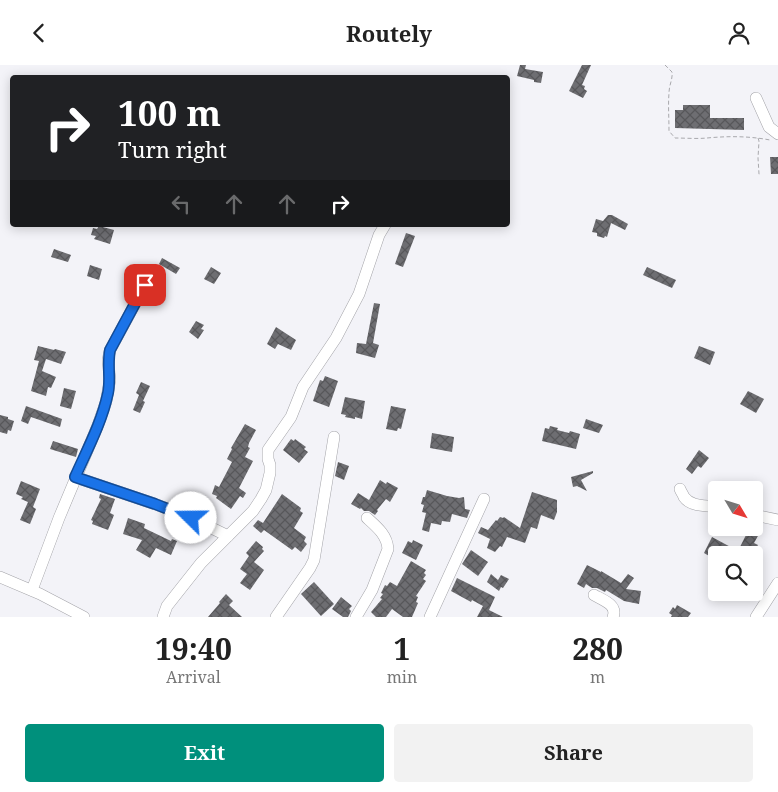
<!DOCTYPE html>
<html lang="en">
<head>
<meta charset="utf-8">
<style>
  :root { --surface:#fff; --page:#f2f2f2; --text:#222; --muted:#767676; --accent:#00907c }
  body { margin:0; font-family:"Noto Serif",serif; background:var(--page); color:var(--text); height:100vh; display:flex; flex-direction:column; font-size:19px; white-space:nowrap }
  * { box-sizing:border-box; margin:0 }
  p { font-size:16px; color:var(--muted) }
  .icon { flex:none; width:28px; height:28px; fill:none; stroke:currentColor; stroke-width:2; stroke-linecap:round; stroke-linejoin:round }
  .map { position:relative; height:552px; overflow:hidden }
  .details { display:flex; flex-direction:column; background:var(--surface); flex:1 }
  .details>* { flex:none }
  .top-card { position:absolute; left:10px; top:10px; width:500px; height:152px; border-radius:5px; box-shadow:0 2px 12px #0003; background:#202124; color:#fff; overflow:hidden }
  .needle { width:32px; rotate:128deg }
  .buttons { position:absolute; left:708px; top:416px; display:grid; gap:10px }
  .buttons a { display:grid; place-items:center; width:55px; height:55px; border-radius:5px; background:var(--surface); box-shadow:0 2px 12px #0003; font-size:25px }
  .pin { position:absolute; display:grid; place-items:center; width:42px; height:42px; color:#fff; margin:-21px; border-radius:10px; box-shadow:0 2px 8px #0006 }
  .me { position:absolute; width:55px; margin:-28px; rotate:292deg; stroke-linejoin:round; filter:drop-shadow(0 0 4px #0008) }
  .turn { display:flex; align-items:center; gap:18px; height:105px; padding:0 25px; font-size:22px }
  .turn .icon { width:65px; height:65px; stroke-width:2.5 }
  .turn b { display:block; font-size:35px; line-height:42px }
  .lanes { display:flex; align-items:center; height:48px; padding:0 25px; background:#0003; justify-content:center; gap:25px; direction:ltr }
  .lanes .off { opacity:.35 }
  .eta { display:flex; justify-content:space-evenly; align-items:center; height:85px; text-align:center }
  .eta b { font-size:30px; font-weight:700; line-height:35px }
  .primary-button { display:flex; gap:10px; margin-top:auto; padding:10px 25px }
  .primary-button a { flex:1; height:58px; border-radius:5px; background:var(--accent); color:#fff; font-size:20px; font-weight:700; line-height:58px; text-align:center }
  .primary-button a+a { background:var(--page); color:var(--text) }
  header { display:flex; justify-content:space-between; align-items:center; height:65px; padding:0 25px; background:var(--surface); font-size:22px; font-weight:700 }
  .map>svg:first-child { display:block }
  .building { fill:url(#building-cross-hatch) }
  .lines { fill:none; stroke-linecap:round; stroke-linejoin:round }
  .minor-casing { stroke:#a3a3a8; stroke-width:12 }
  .path { stroke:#a9a9ad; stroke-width:1; stroke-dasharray:4 2.5; stroke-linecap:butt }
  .minor { stroke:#fff; stroke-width:11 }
  .route-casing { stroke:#114b97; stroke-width:12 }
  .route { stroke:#1a73e8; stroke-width:9 }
</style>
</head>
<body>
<header><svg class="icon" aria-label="back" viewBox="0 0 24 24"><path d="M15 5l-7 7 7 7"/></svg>Routely<svg class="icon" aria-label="person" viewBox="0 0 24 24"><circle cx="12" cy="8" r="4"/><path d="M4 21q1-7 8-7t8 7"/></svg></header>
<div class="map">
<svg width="778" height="552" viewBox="0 0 778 552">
  <defs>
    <pattern id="building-cross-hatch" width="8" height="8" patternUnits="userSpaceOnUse" patternTransform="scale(1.25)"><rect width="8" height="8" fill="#6e6e72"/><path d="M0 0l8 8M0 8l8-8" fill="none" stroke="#57575a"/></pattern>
  </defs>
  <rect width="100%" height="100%" fill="#f3f3f8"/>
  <g class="building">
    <polygon points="520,0 526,0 525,4 543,7 541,18 534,17 534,15 517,11"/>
    <polygon points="582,0 591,0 582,20 585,21 584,24 587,26 583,33 569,26"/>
    <polygon points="683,40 710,40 710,53 744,53 744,65 675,63 675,45 683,45"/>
    <polygon points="770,92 778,92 778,109 771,109"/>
    <polygon points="608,150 612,150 628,159 625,165 611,158 607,172 605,171 604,173 597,171 597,168 592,167 596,154 603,156"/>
    <polygon points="99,161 114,165 110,179 94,174 96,171 91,170 93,163 97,164"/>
    <polygon points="406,168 415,171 403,202 395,199"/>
    <polygon points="54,184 71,190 68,197 51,192"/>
    <polygon points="162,193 180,203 176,209 159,199"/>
    <polygon points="90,200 102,204 99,215 87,211"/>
    <polygon points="211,202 221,208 214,219 204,214"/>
    <polygon points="647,202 676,215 672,223 643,210"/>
    <polygon points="374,238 380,239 373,278 379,280 375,293 356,288 357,278 366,279"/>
    <polygon points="196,256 204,260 201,264 204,265 198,274 189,267"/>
    <polygon points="276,262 296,275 291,285 278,279 275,284 267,279"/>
    <polygon points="38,281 54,285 55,284 66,287 61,299 46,294 42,306 56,312 51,323 48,322 46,331 31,326 39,296 34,295"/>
    <polygon points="699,281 715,287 710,300 694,293"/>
    <polygon points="325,311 338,316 329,342 313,336 320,315 323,316"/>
    <polygon points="141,317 150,321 143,336 145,337 140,348 133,345 139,330 136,328"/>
    <polygon points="64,323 76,326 71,344 60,341"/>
    <polygon points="748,326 764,334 756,348 740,339"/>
    <polygon points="345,332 365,336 362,354 355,352 355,354 345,352 346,350 341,349"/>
    <polygon points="26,341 62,354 60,362 31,352 28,359 21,356"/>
    <polygon points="391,341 406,344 401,364 398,363 397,366 386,364"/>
    <polygon points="0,350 8,352 8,354 14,356 11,366 8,365 7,369 0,367"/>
    <polygon points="586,354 603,360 599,368 583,363"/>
    <polygon points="245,359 256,365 249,378 248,382 250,383 245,392 253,396 239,423 246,428 243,433 240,431 231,444 216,433 217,431 212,429 215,420 219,422 232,397 227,394 232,384 231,383"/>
    <polygon points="550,361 558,363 557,365 569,368 570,366 580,369 576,384 542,376 545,363 549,364"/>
    <polygon points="432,368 454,372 452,387 430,383"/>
    <polygon points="291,374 294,376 295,374 306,382 304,384 308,387 299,398 283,385"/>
    <polygon points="53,376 78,384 76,392 50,384"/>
    <polygon points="699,385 709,393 701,403 698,401 692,409 686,404"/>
    <polygon points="338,397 349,401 344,415 335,411"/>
    <polygon points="593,406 593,408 581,415 587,426 577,421 573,422 571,412"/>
    <polygon points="380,415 386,419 387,417 398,423 390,437 386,434 377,445 378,446 375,450 369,446 364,446 361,443 360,444 351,439 358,428 369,435"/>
    <polygon points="21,416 40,424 33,442 36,444 30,459 20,455 28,437 21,434 23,432 16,429"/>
    <polygon points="427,425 447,431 459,433 464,432 465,444 470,445 467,453 452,449 450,457 442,456 441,460 431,458 429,467 422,465 426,448 422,447 424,440 421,439 423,432 425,432"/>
    <polygon points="532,427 557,435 557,447 554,455 541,450 537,464 531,462 525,478 507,472 502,482 500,481 495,487 487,483 490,474 478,468 481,462 488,465 496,455 497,456 500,452 503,453 504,452 520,463"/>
    <polygon points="100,429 115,434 110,448 114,450 108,465 92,459 93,456 91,455 101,434 99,433"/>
    <polygon points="282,429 301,443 300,446 303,448 294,463 306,472 304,476 307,479 301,487 295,482 292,485 264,465 261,468 253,461 258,455 263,458"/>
    <polygon points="128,453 145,459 144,463 171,476 172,474 177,476 171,490 156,483 150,493 136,485 142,475 123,469"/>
    <polygon points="749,464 759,469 754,478 758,480 752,490 716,490 716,495 704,488 712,472 738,486"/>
    <polygon points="413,475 423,480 416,495 402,488 408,476 412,478"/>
    <polygon points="256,476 263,482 262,484 264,486 254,497 264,505 250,525 240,518 247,509 240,504 249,491 246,488"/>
    <polygon points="471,485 488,497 478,511 462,499"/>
    <polygon points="411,496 426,505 424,508 426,510 423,514 426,516 416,531 418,532 416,537 418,538 412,552 403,552 392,544 386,552 376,552 371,547 382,534 380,533 383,529 381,528 385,520 387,521 390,517 397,521"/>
    <polygon points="587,500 601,507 601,506 621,518 628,509 634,513 626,524 641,526 639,539 624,536 606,525 605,527 597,523 592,523 586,519 584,523 577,519"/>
    <polygon points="491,509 498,515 501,510 509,514 503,523 501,522 499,526 487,517"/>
    <polygon points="457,513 495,532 489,545 503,552 477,552 483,541 472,535 471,537 451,526"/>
    <polygon points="314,517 334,539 321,551 301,529"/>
    <polygon points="226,529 233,536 229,540 242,552 208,552 220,538 219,537"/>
    <polygon points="341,532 352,541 349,544 351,546 348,552 343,552 332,544"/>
    <polygon points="677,540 691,548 688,552 671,552 672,550 669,548 673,542 675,544"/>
  </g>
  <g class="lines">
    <g class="minor-casing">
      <g id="minor">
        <polyline points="756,33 769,62 778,69"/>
        <polyline points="75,412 155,439 191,453 228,471"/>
        <path d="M680,424C681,427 683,429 684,432C691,442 706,440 716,442"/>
        <polyline points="754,450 778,455"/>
        <polyline points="0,512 40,529 84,552"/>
        <polyline points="32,525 59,453 98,360 106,337 110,315 108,295 110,285 148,215"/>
        <path d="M594,530C603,535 618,540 613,552"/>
        <polyline points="163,552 167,541 201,498 253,446 261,434 266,425 270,408 270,400 268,394 268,385 291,352 303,322 336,273 359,229 379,170 385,160"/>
        <polyline points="276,552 310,503 314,495 334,372"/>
        <path d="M356,552L372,525L388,484C387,470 377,462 367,453"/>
        <polyline points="430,552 484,434"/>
        <polyline points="756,552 778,518"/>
      </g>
    </g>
    <g class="path">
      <path d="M665,0L672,7C673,14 669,20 669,28C668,40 669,53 669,66L675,73C685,73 697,74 707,73C728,71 749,71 770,75"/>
      <polyline points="758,73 759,76 758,93 759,109 760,111"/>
    </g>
    <use href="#minor" class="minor"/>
  </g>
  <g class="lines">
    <g class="route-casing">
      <path id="route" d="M145,220L110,285C107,300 111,314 108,328C102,357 87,385 75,412L155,439L191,453"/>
    </g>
    <use href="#route" class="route"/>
  </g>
</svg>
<div class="buttons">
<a><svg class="needle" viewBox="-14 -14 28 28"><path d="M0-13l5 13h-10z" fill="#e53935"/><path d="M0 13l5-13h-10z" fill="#767676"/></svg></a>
<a><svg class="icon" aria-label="search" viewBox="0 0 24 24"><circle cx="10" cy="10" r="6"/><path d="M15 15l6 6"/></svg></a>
</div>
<div class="pin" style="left:145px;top:220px;background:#d93025"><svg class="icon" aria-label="arrive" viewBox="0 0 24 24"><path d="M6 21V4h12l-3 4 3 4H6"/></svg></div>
<svg class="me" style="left:191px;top:453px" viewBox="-20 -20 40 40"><circle r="19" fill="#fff"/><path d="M0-13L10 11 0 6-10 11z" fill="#1a73e8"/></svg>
<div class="top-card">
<div class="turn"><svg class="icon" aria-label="right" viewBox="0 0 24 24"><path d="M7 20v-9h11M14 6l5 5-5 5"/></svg><div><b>100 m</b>Turn right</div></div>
<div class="lanes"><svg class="icon off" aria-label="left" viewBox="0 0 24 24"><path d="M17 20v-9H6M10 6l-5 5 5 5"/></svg><svg class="icon off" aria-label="ahead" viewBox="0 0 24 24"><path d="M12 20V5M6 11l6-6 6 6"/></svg><svg class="icon off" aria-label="ahead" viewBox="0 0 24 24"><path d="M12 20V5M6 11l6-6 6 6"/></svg><svg class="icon" aria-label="right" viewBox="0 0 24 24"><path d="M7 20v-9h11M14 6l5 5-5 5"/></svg></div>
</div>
</div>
<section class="details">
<div class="eta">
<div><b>19:40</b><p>Arrival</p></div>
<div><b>1</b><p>min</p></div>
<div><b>280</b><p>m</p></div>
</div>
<div class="primary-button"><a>Exit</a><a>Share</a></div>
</section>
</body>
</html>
